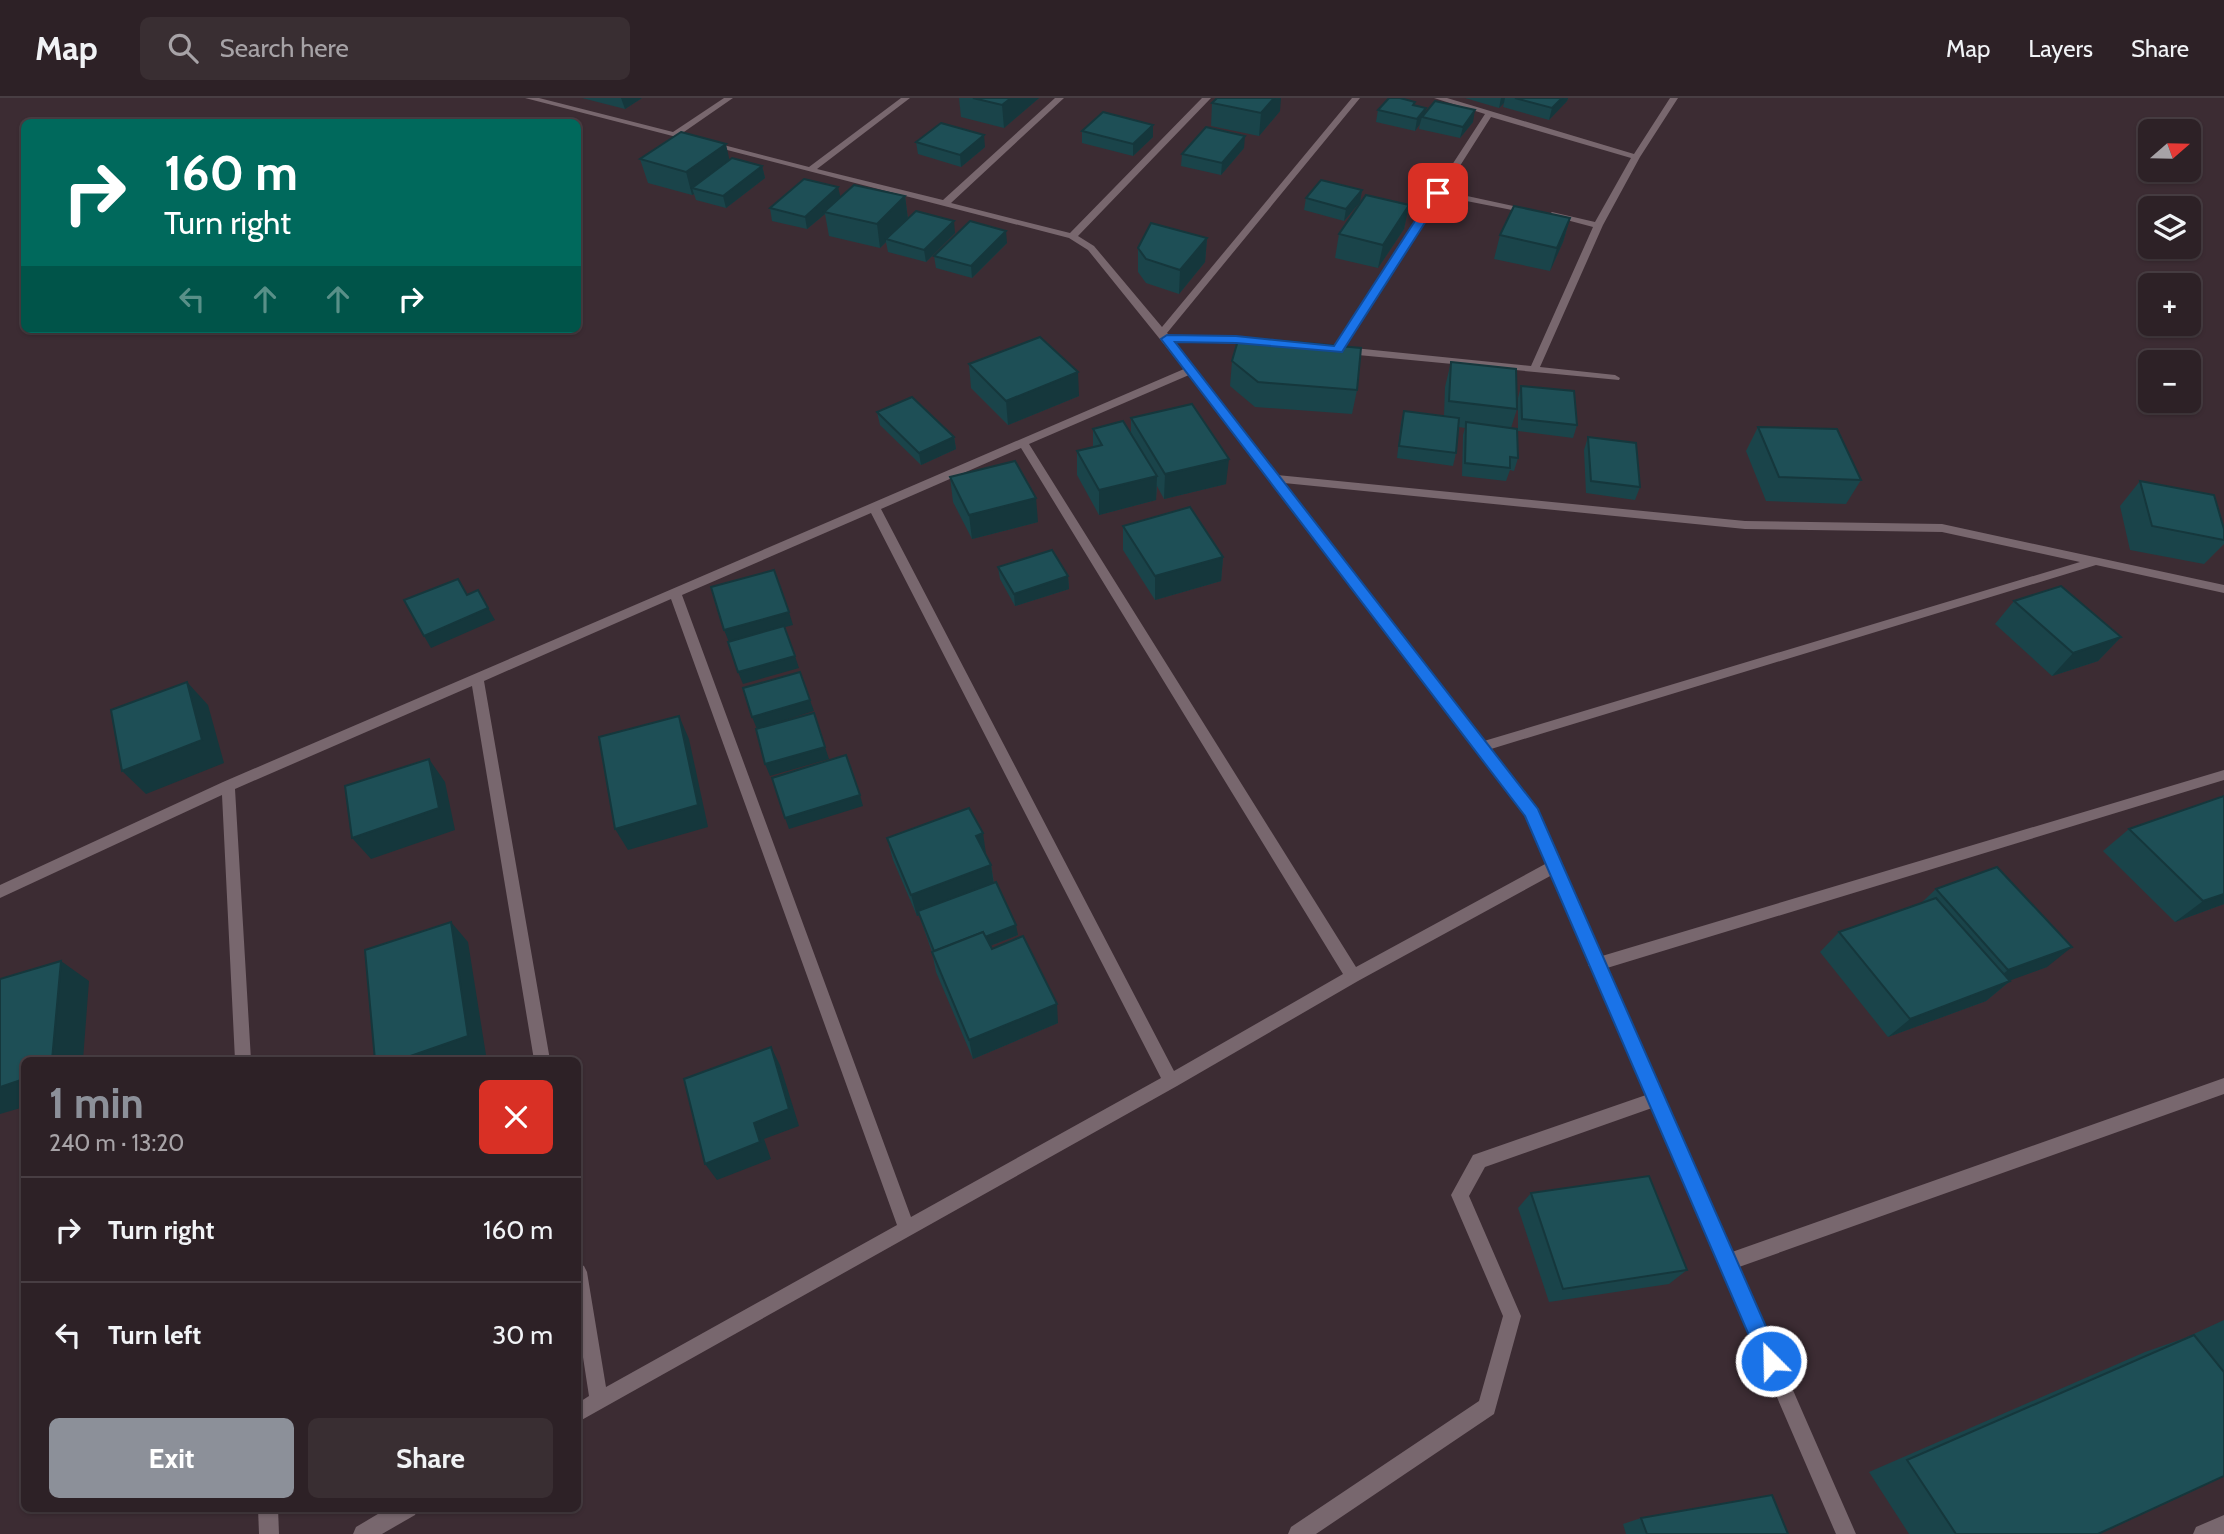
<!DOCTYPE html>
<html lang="en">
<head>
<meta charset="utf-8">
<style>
  :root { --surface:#2d2126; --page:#392e32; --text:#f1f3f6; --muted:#a7a3a7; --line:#483e43; --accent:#8c9099 }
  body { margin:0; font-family:Cabin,sans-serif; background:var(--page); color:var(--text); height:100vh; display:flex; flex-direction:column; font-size:26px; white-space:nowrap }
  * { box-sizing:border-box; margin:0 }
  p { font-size:23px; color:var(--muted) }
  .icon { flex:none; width:38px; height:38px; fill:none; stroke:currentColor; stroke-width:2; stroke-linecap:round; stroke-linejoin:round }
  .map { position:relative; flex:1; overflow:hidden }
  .panel { position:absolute; left:21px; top:959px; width:560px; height:455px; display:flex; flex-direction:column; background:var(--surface); border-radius:10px; box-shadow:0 2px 5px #0004,0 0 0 2px var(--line) }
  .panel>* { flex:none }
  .top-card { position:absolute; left:21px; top:21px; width:560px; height:214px; border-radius:10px; box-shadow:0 2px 5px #0004,0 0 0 2px var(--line); background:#00695c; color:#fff; overflow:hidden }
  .needle { width:46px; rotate:70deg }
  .buttons { position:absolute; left:2138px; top:21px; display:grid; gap:14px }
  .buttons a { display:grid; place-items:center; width:63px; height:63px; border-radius:10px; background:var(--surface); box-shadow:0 2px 5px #0004,0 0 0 2px var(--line); font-size:35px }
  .pin { position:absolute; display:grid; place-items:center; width:60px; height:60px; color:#fff; margin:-30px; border-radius:14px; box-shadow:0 4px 10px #0006 }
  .me { position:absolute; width:77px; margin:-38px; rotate:337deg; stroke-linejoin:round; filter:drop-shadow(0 0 5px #0008) }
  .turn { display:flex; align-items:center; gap:24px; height:147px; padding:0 28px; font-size:32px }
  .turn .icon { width:91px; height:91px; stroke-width:2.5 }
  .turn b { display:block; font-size:49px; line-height:60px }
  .lanes { display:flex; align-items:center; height:66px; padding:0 28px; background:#0003; justify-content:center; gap:35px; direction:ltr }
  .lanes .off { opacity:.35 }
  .round { display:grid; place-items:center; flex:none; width:74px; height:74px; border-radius:10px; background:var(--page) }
  .summary { display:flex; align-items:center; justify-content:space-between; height:119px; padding:0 28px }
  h1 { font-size:42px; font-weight:700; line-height:52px; color:var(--accent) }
  .action { display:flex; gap:14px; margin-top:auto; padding:14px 28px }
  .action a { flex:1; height:80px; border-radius:10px; background:var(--accent); color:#fff; font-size:28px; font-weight:700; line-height:80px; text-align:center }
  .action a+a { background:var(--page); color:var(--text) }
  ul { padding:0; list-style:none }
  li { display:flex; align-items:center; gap:21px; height:105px; padding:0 28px; border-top:2px solid var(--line) }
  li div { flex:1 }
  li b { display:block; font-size:26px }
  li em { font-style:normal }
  header { display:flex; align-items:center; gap:42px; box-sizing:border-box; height:98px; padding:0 35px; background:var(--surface); border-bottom:2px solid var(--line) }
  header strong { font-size:33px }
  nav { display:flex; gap:38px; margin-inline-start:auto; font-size:24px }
  .search { width:490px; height:63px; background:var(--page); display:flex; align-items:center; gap:18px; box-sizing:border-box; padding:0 24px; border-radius:10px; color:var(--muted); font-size:26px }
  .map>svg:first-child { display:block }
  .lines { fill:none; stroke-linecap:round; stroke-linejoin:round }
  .street { fill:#78676e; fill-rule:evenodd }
  .wall { fill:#1a444a }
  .shaded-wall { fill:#15373c }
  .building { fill:#1e4f56; stroke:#15373c; stroke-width:2 }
  .route { fill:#1a73e8; stroke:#114b97; stroke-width:2 }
</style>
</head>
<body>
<header>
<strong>Map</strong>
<div class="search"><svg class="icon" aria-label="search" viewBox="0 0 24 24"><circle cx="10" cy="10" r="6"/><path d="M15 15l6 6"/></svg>Search here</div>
<nav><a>Map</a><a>Layers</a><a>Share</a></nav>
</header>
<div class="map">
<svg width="2224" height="1436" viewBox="0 0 2224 1436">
  <rect width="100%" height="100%" fill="#3c2c33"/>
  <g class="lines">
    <g class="street">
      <path d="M525,0H539L673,34L724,0H733L681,36L809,69L901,0H910L817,71L943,102L1055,0H1064L951,105L1070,135L1202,0H1211L1078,138L1094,148L1162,229L1352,0H1360L1167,235L1170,238L1259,241V245L1255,246L1174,244L1277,377L1745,423L1942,426L2224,487V495L2096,467L1491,651L1537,711L1602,858L2224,672V682L1607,870L1732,1154L2224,980V996L1739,1169L1856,1436H1836L1652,1010L1485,1069L1469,1098L1521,1218L1494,1316L1316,1436H1288L1291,1429L1479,1303L1503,1218L1451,1097L1473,1057L1646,997L1593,873L1588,867L1590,865L1552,777L1358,883L1177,988L578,1324V1305L589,1298L578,1227V1165L584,1168L587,1174L606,1289L897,1127L671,501L484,583L550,962H534L472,588L235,691L251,962H235L222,697L0,800V787L223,684L1184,271L1088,152L1069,140ZM1189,277L1526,718L1547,765L1356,869L1029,346ZM1021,350L1343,876L1174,973L881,411ZM1284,385L1745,431L1942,434L2080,464L1484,643ZM871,415L1161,980L911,1119L682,497Z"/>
      <path d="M1434,0H1447L1634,56L1670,0H1678L1640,59L1603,127L1540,269L1615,277L1620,280L1619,282L1337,255L1332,252L1485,16ZM1491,19L1631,60L1595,124L1552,114L1548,117L1593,129L1531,268L1344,249L1441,98L1532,116L1536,113L1444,93Z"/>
      <polygon points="258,1410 278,1410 279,1436 259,1436"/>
      <polygon points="388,1410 418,1410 415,1417 382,1436 353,1436 356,1429"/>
      <polygon points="2224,1417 2224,1436 2193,1436 2196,1429"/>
    </g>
  </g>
  <g class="wall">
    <polygon points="582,0 642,0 625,11"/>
    <polygon points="959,0 1039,0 1004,30 961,19"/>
    <polygon points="1465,0 1568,0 1567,3 1549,22 1503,9 1504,5 1499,10"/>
    <polygon points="1212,5 1280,13 1259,38 1211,28"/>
    <polygon points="1415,7 1426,10 1425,15 1473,24 1460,40 1419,31 1420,26 1415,33 1376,24 1378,12"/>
    <polygon points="1153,27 1153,39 1133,58 1082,45 1082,33"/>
    <polygon points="916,44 985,49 961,69 918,56"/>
    <polygon points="1244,50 1221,77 1181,68 1182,56"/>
    <polygon points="640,61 730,62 762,68 765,80 726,110 696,102 694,96 692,97 648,85"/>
    <polygon points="1362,92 1360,104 1344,123 1304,112 1306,100"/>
    <polygon points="905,98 908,121 955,135 926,164 888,154 886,144 880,150 829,138 825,116 807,131 772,123 770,110 840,99"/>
    <polygon points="1409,107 1404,131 1378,170 1335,160 1339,136"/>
    <polygon points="1570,120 1563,144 1550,173 1494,161 1500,137"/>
    <polygon points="1207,140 1205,164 1179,196 1146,185 1138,174 1138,150"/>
    <polygon points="1007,145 972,180 936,170 934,158"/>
    <polygon points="1232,263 1357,292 1352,316 1255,309 1230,288"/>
    <polygon points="1451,264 1517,311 1511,330 1518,360 1514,373 1510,372 1506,383 1462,378 1463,337 1465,330 1459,329 1456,355 1453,368 1397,360 1401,325 1404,313 1444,318 1445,289"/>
    <polygon points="969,266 1079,298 1008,327 971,290"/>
    <polygon points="1521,288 1577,327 1573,340 1518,333 1518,300"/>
    <polygon points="877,314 954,339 956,351 921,367 880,327"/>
    <polygon points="1131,320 1226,386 1164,401 1157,388 1156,402 1099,417 1077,377 1077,353 1093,349 1093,331 1131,336"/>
    <polygon points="1758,329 1861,382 1846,406 1766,403 1746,353"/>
    <polygon points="1588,339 1640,389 1635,402 1586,395 1584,352"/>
    <polygon points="950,379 1038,424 972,441 953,404"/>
    <polygon points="2140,383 2224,431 2224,446 2204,466 2130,452 2120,408"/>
    <polygon points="1123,428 1223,459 1221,483 1155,502 1123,452"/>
    <polygon points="998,469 1068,478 1069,491 1015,508 1000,481"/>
    <polygon points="2014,503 2121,539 2098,563 2052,578 1995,526"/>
    <polygon points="2224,698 2224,806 2175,824 2103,753 2129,731"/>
    <polygon points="887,740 986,757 991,767 994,785 1018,837 990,848 992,851 1058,925 973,961 936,874 932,854 919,817 917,818 893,762"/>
    <polygon points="1936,791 2047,869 2009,882 2010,883 1986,903 1888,939 1820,854 1839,834 1920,806"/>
    <polygon points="1531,1095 1687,1172 1669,1186 1549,1204 1518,1110"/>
    <polygon points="2224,1222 2224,1378 2098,1436 1909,1436 1869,1374 2145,1254 2185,1240"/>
    <polygon points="1641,1420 1788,1436 1626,1436 1623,1426"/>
  </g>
  <g class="shaded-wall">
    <polygon points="621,0 642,0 625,11"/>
    <polygon points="1011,0 1039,0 1004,30 1002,7"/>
    <polygon points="1274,0 1281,0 1280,13 1259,38 1261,15"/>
    <polygon points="1501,0 1505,0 1504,5 1499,10"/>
    <polygon points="1562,0 1568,0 1567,3 1549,22 1552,10"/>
    <polygon points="1426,10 1424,19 1422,19 1420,26 1415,33 1417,21"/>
    <polygon points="1475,12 1473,24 1460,40 1463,29"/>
    <polygon points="1153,27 1153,39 1133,58 1133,46"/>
    <polygon points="984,37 985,49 961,69 960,57"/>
    <polygon points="1245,38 1244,50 1221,77 1222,65"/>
    <polygon points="726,46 731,69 692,90 694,96 692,97 686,74"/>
    <polygon points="762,68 765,80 726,110 723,98"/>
    <polygon points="838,89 841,101 824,114 825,116 807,131 805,119"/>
    <polygon points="1362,92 1360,104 1344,123 1346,111"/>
    <polygon points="905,98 908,122 886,141 886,144 880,150 877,126"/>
    <polygon points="1409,107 1404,131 1378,170 1383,147"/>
    <polygon points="1570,120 1563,144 1550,173 1557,150"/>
    <polygon points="954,123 955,135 926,164 924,152"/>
    <polygon points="1006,133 1007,145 972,180 971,168"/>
    <polygon points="1207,140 1205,164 1179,196 1180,172"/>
    <polygon points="1078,274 1079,298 1008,327 1006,303"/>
    <polygon points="954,339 956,351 921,367 919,355"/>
    <polygon points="1229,361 1226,386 1164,401 1165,376"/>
    <polygon points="1157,378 1156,402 1099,417 1099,392"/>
    <polygon points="1036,400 1038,424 972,441 969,417"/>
    <polygon points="1223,459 1221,483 1155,502 1155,478"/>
    <polygon points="1068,478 1069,491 1015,508 1014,496"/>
    <polygon points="488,510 495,522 431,550 424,538"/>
    <polygon points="789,514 793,527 729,544 724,532"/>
    <polygon points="2121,539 2098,563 2052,578 2073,555"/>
    <polygon points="795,558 799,570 743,586 738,574"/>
    <polygon points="187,584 208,607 224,665 146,696 122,673"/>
    <polygon points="810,602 814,613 757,631 752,619"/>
    <polygon points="679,618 689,641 708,729 628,752 615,731"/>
    <polygon points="825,649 829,661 770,678 765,666"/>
    <polygon points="429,661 445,684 455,732 371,761 352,740"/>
    <polygon points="860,697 863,708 789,731 785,720"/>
    <polygon points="983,735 986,756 976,738"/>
    <polygon points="991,767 994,788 917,818 911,797"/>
    <polygon points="2224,796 2224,806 2175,824 2203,803"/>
    <polygon points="451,824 468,844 486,957 469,962 399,962"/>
    <polygon points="1016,827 1018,837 938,868 936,857"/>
    <polygon points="2072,849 2047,869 1984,892 2008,872"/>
    <polygon points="61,863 89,883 83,962 52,962"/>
    <polygon points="2010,883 1986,903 1888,939 1910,921"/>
    <polygon points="1057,906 1058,925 973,961 969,942"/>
    <polygon points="771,949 780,967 799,1028 764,1041 771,1061 717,1082 705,1066 754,1025"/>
    <polygon points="24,981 24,1009 0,1016 0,989"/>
  </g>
  <g class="building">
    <polygon points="973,0 1011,0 1002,7"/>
    <polygon points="1217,0 1274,0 1261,15 1212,5"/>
    <polygon points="1389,0 1400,0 1415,4 1413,7 1426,10 1417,21 1378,12"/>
    <polygon points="1515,0 1562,0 1552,10"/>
    <polygon points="1435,3 1475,12 1463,29 1422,19"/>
    <polygon points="1103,14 1153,27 1133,46 1082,33"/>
    <polygon points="941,25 984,37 960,57 916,44"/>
    <polygon points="1206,29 1245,38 1222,65 1182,56"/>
    <polygon points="681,34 726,46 686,74 640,61"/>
    <polygon points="732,60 762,68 723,98 692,90"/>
    <polygon points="804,81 838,89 805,119 770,110"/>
    <polygon points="1321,82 1362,92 1346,111 1306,100"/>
    <polygon points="854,87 905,98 877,126 824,114"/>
    <polygon points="1366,97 1409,107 1383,147 1339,136"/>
    <polygon points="1514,108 1570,120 1557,150 1500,137"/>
    <polygon points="916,113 954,123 924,152 886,141"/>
    <polygon points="970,123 1006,133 971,168 934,158"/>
    <polygon points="1151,125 1207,140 1180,172 1146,161 1138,150"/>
    <polygon points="1040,239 1078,274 1006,303 969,266"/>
    <polygon points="1239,239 1361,250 1357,292 1258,284 1232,263"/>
    <polygon points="1451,264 1516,271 1517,311 1449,303"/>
    <polygon points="1521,288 1574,293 1577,327 1522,321"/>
    <polygon points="912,299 954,339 919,355 877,314"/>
    <polygon points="1192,306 1229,361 1165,376 1131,320"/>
    <polygon points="1404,313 1459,320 1456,355 1399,348"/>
    <polygon points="1123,323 1157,378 1099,392 1077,353 1102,347 1093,331"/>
    <polygon points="1466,324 1517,331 1518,360 1510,359 1510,370 1465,365"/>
    <polygon points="1758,329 1837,331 1861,382 1779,379"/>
    <polygon points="1588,339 1636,345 1640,389 1591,383"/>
    <polygon points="1015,363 1036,400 969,417 950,379"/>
    <polygon points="2140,383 2214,397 2224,431 2224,442 2152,428"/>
    <polygon points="1190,409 1223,459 1155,478 1123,428"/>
    <polygon points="1052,452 1068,478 1014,496 998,469"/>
    <polygon points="774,472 789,514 724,532 711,489"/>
    <polygon points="458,481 467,497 478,492 488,510 424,538 404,502"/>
    <polygon points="2061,488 2121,539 2073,555 2014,503"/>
    <polygon points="784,528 795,558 738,574 728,544"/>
    <polygon points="800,574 810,602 752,619 743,590"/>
    <polygon points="187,584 202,642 122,673 111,612"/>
    <polygon points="814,615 825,649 765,666 756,631"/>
    <polygon points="679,618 698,707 615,731 599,639"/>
    <polygon points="846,657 860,697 785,720 772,680"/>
    <polygon points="429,661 439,710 352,740 345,688"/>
    <polygon points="2224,698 2224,796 2203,803 2129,731"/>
    <polygon points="969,710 983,735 976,738 991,767 911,797 887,740"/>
    <polygon points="1997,769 2072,849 2008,872 1936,791"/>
    <polygon points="996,784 1016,827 985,839 983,834 934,853 918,813"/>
    <polygon points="1936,800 2010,883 1910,921 1839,834"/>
    <polygon points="451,824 468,938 399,962 375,962 365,852"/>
    <polygon points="983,834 992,851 1023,838 1057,906 969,942 932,854"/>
    <polygon points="61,863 52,962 24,962 24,981 0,989 0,881"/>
    <polygon points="771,949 789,1011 754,1025 760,1044 705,1066 684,981"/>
    <polygon points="1649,1078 1687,1172 1563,1191 1531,1095"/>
    <polygon points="2194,1237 2224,1274 2224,1378 2098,1436 1956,1436 1907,1362"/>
    <polygon points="1772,1397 1788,1436 1647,1436 1641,1420"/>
  </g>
  <polygon class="route" points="1438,92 1444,95 1342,254 1236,245 1175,244 1538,711 1778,1256 1781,1263 1778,1270 1771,1274 1763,1270 1525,718 1161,241 1167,237 1236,238 1334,248 1433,95"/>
</svg>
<div class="buttons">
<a><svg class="needle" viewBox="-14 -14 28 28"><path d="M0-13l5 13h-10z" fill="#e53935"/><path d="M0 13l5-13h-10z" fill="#a7a3a7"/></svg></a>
<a><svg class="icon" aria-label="layers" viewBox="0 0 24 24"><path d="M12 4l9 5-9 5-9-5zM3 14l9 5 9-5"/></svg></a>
<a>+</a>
<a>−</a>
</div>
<div class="pin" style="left:1438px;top:95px;background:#d93025"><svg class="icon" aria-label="arrive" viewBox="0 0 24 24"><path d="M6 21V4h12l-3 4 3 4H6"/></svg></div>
<svg class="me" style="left:1771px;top:1263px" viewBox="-20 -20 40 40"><circle r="17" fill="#1a73e8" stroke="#fff" stroke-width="3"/><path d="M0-11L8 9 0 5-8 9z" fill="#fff"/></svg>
<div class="top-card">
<div class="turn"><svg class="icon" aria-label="right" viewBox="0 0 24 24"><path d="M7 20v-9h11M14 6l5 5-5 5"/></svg><div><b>160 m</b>Turn right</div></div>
<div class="lanes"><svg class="icon off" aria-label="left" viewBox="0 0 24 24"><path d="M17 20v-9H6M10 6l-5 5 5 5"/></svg><svg class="icon off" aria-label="ahead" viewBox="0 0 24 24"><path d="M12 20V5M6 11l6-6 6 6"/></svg><svg class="icon off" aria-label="ahead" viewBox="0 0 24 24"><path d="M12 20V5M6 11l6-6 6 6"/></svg><svg class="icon" aria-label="right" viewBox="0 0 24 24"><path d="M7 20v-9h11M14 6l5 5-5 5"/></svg></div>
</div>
<section class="panel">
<div class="summary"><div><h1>1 min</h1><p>240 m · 13:20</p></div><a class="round" style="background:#d93025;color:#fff"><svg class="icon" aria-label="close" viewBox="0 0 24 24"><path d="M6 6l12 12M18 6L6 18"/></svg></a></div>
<ul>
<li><svg class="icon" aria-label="right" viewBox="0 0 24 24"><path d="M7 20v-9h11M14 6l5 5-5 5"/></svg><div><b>Turn right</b></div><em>160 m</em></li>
<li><svg class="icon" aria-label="left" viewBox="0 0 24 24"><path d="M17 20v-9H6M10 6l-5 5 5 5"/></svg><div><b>Turn left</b></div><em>30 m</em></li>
</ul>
<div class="action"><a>Exit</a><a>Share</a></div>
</section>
</div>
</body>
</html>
